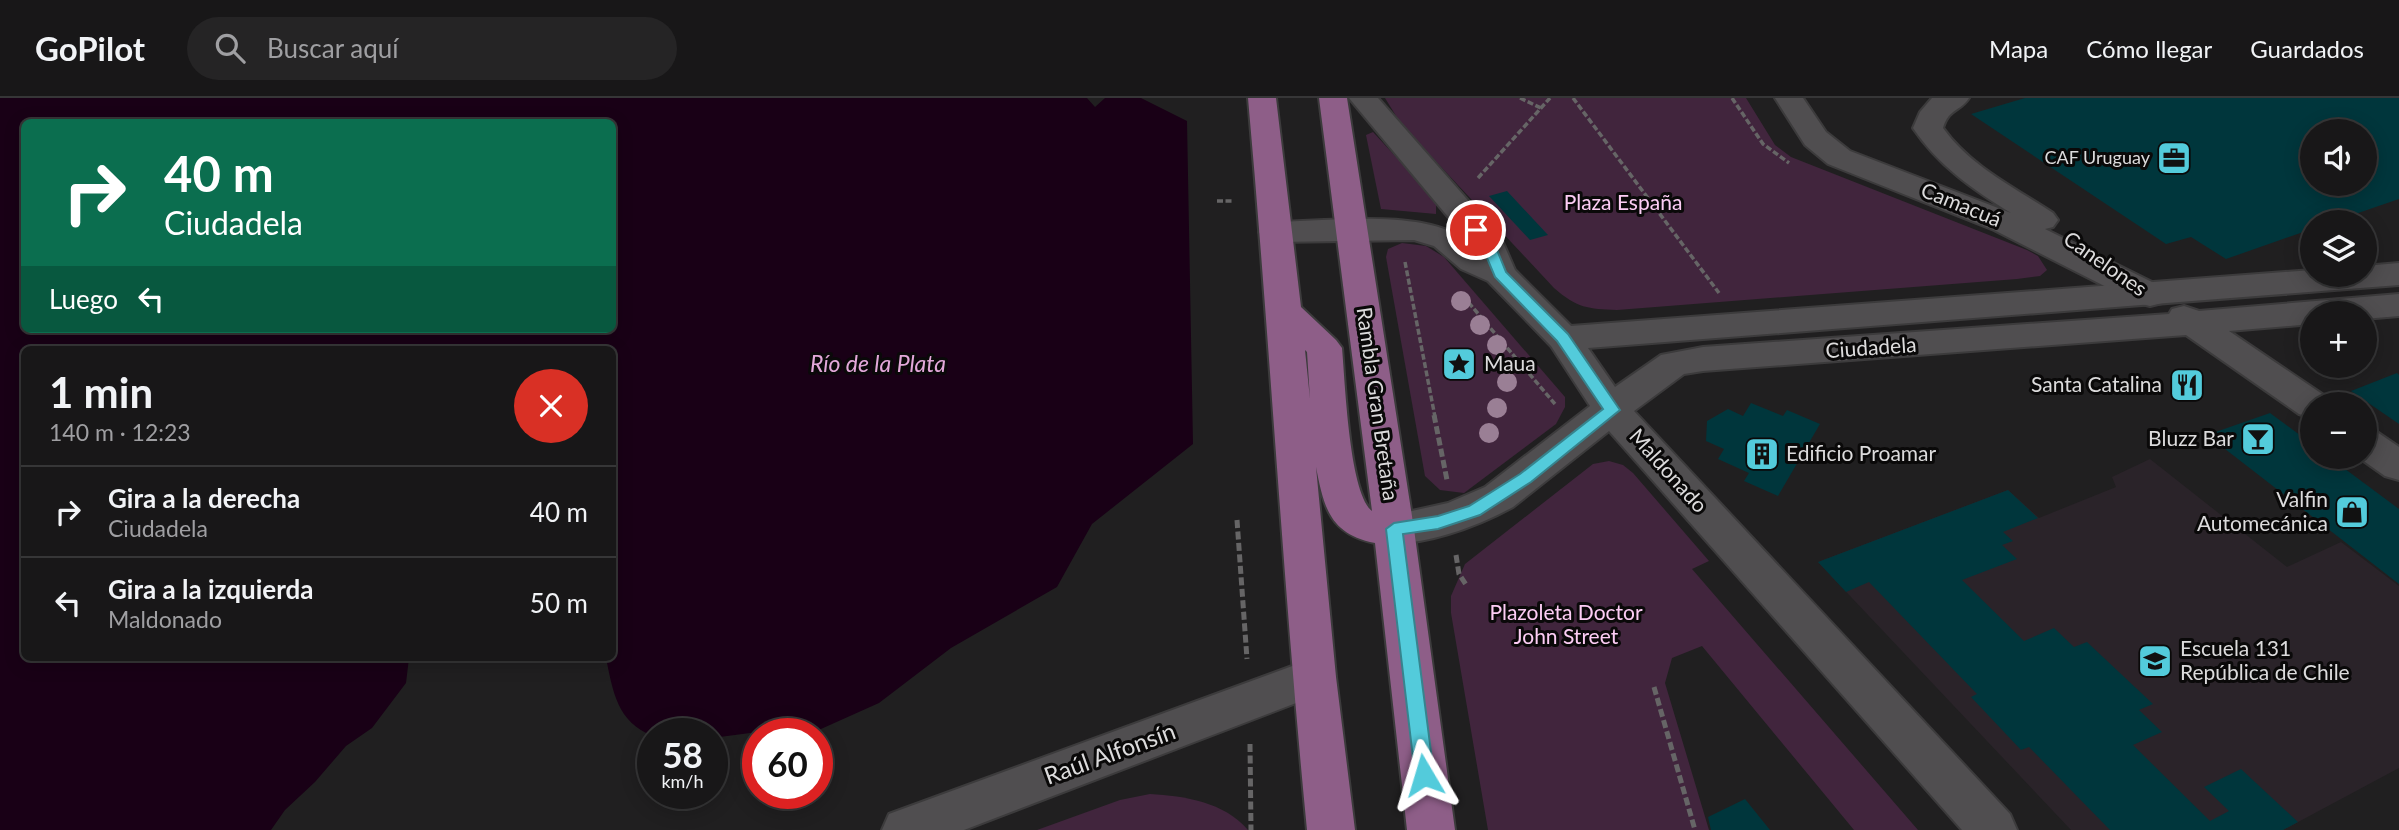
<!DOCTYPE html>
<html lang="es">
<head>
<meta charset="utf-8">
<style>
  :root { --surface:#181718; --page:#252425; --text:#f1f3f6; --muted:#9f9fa2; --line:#363637 }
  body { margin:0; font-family:Lato,sans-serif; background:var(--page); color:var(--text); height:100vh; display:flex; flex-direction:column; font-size:26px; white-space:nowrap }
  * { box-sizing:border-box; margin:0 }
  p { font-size:23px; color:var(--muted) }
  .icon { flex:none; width:38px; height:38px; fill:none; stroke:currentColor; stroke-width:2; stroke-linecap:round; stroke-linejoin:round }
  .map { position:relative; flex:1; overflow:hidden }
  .panel { position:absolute; left:21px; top:248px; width:595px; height:315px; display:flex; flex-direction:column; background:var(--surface); border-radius:10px; box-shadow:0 4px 18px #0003,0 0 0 2px var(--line) }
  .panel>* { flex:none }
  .guide { position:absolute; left:21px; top:21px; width:595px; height:214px; border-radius:10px; box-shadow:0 4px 18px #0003,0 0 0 2px var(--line); background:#0b6e4f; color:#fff; overflow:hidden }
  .buttons { position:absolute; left:2300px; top:21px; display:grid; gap:14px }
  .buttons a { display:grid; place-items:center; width:77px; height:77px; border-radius:50%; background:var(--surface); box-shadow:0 4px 18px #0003,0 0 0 2px var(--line); font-size:35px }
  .speed { position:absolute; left:637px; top:620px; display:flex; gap:14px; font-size:35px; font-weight:700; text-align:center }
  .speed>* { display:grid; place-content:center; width:91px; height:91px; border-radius:50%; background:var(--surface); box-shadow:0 4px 18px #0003,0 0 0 2px var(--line); line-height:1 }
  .speed small { font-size:18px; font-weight:400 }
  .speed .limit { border:10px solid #d22; background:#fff; color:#111 }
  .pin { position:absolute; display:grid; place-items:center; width:60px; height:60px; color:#fff; margin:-30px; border:4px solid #fff; border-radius:50%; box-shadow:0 2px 7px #0007 }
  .me { position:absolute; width:77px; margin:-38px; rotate:353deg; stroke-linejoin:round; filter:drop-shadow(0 0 5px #0008) }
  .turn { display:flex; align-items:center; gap:24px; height:147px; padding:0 28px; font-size:32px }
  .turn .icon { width:91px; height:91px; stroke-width:2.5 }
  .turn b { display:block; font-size:49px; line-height:60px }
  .then { display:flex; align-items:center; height:66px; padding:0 28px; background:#0003; gap:14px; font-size:26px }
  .round { display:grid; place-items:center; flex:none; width:74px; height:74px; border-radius:37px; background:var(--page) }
  .headline { display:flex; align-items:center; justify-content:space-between; height:119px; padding:0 28px }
  h1 { font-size:42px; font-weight:700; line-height:52px }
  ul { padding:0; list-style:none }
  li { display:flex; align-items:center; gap:21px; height:91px; padding:0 28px; border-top:2px solid var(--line) }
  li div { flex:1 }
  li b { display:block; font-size:26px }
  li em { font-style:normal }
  header { display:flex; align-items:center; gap:42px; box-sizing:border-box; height:98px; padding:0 35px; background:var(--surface); border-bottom:2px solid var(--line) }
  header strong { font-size:33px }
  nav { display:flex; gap:38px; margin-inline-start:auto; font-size:24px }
  .search { width:490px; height:63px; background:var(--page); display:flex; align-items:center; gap:18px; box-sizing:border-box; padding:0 24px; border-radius:38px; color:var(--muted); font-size:26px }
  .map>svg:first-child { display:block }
  .built { fill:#2a2329 }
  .green { fill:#41253d }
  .water { fill:#190016; fill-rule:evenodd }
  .building { fill:#00363c; fill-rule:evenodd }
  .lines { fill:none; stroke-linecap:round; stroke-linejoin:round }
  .street-casing { stroke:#3c3b3c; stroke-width:4 }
  .secondary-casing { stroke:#3c3b3c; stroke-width:4 }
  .primary-casing { stroke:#3c3b3c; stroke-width:4 }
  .path-far1 { stroke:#666566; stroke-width:3.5; stroke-dasharray:6 2.5; stroke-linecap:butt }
  .path { stroke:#666566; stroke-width:5; stroke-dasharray:8 3.5; stroke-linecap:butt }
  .street { fill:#504e50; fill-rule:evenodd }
  .secondary { fill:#504e50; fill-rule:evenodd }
  .primary { fill:#8e5e88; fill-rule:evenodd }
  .tree { fill:#9a7f95 }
  .route { fill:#53cbdb; stroke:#36848e; stroke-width:2 }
  .labels { text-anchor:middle; stroke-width:6; stroke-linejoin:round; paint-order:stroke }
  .far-poi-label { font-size:18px; fill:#dcdbdc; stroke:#0a0909; text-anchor:end }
  .park-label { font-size:21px; fill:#fdcdf5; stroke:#0a0909 }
  .street-label { font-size:21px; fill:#dcdbdc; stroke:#0a0909 }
  .poi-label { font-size:21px; fill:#dcdbdc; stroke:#0a0909; text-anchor:start }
  .water-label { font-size:23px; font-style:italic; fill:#e3a8da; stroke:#0a0909 }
  .near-street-label { font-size:24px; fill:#dcdbdc; stroke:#0a0909 }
</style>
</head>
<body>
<header>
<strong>GoPilot</strong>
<div class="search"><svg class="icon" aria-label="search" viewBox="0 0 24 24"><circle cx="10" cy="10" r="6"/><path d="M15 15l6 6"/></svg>Buscar aquí</div>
<nav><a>Mapa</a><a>Cómo llegar</a><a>Guardados</a></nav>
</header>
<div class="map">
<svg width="2399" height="732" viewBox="0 0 2399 732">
  <rect width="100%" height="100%" fill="#201f20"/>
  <polygon class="built" points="2150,361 2287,469 2341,444 2399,488 2399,670 2283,732 2071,732 1818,464 2008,392 2039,420 2116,389 2112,379"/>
  <g class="green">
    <path d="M1385,0H1746L1775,47L1791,59L2027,152L2038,158L2047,172L2040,178L2017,181L1617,212C1588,211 1577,210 1554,190L1401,26Z"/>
    <polygon points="1373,34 1431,97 1436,106 1436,116 1381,111 1366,37"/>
    <polygon points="1402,145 1426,148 1444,159 1565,299 1565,309 1556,326 1464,395 1440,392 1425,378 1386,159 1388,151"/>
    <polygon points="1609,363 1623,367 1633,375 1709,463 1692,471 1918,732 1854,732 1702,548 1672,560 1665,585 1709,732 1488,732 1451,515 1451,498 1465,466 1593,366"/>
    <path d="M1150,696C1185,698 1224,704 1248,732H1037L1120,702Z"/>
  </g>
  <path class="water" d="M0,0H1087L1095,9L1105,0H1141L1187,23L1193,346L1092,426L1057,489L951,550L879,605L812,635H750L712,640V635H653V638C617,624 613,594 606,560H612V252H24V560H409L406,585L372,630L346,648L315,684L285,712L271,732H0ZM24,24H612V231H24Z"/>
  <g class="building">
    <path d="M2025,0H2399V101L2332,124H2312V131L2226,161L2191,139L2166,146L1971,16ZM2312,33H2364V86H2312Z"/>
    <polygon points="1507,93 1548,137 1530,142 1489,98"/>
    <polygon points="2397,275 2399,277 2399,326 2351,293"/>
    <polygon points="1751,305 1783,318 1787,312 1820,326 1778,398 1744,383 1749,375 1718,361 1724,351 1706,343 1707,323 1728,311 1743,318"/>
    <polygon points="2270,315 2312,346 2312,359 2329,359 2399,411 2399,486 2207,337"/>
    <polygon points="2008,392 2038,420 2003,434 2013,443 2002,447 2017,461 1962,482 2024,543 2054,530 2074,549 2087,544 2153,606 2139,612 2162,634 2133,647 2210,723 2229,713 2204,689 2241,671 2298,724 2283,732 2110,732 2029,649 2021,652 1971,599 1977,596 1869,484 1846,494 1818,464"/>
    <polygon points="1745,701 1770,732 1711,732 1708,719"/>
  </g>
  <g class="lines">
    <g class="street-casing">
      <g id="street">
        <path d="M1775,0H1803L1826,34L1850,53L2011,115C1972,91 1939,68 1913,30L1920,14L1932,0H1969C1960,14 1949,10 1943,30C1970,68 2015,90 2053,115L2058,122L2053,129L2045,131L2162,189L2167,197L2162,205L2150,208L2138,205L1994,132L1828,66L1805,47Z"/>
        <polygon points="1314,560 1330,566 1336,579 1330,592 964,732 882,732 889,716"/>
      </g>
    </g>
    <g class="secondary-casing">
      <g id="secondary">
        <path d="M1349,0H1378L1501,140L1515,172L1571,228L2312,172V177H2364V168L2399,165V187L1588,250L1615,289L1661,257L1703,249L2169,216L2172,211L2184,208L2199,213L2399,196V218L2364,221V215H2312V226L2229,233L2325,298L2330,306H2312V320L2299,316L2186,237L1703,273L1684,276L1634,313L2010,716L2017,732H1962L1609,333L1513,409C1480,427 1416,453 1380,442L1374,431L1380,420L1448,405L1485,389L1590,308L1551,248L1488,183L1461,171L1434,148L1414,142L1275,144L1264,141L1259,134L1264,127L1275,124C1329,123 1426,110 1469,144Z"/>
        <polygon points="2364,330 2377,334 2399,349 2399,382 2385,378 2358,359 2364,359"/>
      </g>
    </g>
    <g class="primary-casing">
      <path id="primary" d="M1248,0H1276L1301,209L1336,242L1342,250C1345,282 1349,395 1372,413L1319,0H1347L1414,431L1455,732H1407L1375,445C1330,436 1324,410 1316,369L1336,579L1355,732H1307C1283,488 1270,244 1248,0ZM1305,252L1307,254L1310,301Z"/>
    </g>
    <g class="path-far1">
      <polyline points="1520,0 1541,10"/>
      <polyline points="1573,0 1719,195"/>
      <polyline points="1732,0 1763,46 1789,65"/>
      <polyline points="1478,80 1550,0"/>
      <polyline points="1217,103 1233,103"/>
      <polyline points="1405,164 1435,319"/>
      <polyline points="1463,198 1555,306"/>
    </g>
    <g class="path">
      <polyline points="1434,317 1447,382"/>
      <polyline points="1237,422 1247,561"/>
      <polyline points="1456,457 1459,476 1467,488"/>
      <polyline points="1654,589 1695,732"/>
      <polyline points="1250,646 1251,732"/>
    </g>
    <use href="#street" class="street"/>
    <use href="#secondary" class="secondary"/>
    <use href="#primary" class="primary"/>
  </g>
  <g class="tree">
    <circle cx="1461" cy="203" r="10"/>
    <circle cx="1480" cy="227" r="10"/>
    <circle cx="1497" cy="247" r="10"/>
    <circle cx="1507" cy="284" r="10"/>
    <circle cx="1497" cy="310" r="10"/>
    <circle cx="1489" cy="335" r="10"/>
  </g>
  <polygon class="route" points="1476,128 1480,129 1495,147 1506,174 1568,236 1620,312 1531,384 1480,417 1438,431 1403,436 1434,677 1431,683 1424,686 1418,683 1415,677 1386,431 1394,425 1438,418 1469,408 1520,376 1603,311 1557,243 1495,179 1482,148 1469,132"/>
  <defs>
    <g id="office-square" transform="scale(1.75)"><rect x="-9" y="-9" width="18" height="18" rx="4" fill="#53cbdb" stroke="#0a0909"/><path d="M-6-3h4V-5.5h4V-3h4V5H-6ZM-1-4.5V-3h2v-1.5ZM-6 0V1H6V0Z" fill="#111"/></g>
    <g id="sight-square" transform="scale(1.75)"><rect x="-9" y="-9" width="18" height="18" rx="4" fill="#53cbdb" stroke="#0a0909"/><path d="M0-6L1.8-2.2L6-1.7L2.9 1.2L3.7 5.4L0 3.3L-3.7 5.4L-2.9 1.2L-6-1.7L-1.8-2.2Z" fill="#111"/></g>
    <g id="restaurant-square" transform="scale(1.75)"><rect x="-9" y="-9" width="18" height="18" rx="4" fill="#53cbdb" stroke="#0a0909"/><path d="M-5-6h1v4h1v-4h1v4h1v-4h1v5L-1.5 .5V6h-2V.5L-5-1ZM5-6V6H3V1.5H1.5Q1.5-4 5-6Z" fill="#111"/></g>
    <g id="bar-square" transform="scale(1.75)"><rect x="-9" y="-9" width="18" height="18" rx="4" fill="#53cbdb" stroke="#0a0909"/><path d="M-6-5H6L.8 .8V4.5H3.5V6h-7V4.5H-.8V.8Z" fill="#111"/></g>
    <g id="building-square" transform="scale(1.75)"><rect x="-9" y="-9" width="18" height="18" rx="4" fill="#53cbdb" stroke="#0a0909"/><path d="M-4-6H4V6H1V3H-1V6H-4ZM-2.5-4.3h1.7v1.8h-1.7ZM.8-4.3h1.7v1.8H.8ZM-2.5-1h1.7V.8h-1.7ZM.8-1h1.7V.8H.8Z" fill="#111"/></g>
    <g id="shop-square" transform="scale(1.75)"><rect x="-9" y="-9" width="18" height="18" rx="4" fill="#53cbdb" stroke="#0a0909"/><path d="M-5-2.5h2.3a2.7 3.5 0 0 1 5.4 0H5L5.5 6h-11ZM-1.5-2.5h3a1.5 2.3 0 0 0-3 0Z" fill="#111"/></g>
    <g id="school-square" transform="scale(1.75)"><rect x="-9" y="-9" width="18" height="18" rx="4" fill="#53cbdb" stroke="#0a0909"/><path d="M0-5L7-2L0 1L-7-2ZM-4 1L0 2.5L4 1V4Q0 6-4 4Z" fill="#111"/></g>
  </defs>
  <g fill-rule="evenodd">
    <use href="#office-square" x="2174" y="60"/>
    <use href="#sight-square" x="1459" y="266"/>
    <use href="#restaurant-square" x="2187" y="287"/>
    <use href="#bar-square" x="2258" y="341"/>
    <use href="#building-square" x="1762" y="356"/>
    <use href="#shop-square" x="2352" y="414"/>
    <use href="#school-square" x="2155" y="563"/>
  </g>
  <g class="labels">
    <g class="far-poi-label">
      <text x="2150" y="66">CAF Uruguay</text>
    </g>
    <g class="park-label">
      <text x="1623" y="112">Plaza España</text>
      <text x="1566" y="522">Plazoleta Doctor<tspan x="1566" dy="24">John Street</tspan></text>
    </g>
    <g class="street-label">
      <text transform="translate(1961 107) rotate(22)" y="7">Camacuá</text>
      <text transform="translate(2105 166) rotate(35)" y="7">Canelones</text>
      <text transform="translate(1871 250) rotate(-4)" y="7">Ciudadela</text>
      <text transform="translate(1377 306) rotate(82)" y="7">Rambla Gran Bretaña</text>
      <text transform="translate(1668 373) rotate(48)" y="7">Maldonado</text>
    </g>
    <g class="poi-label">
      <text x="1484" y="273">Maua</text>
      <text x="2162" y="294" text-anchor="end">Santa Catalina</text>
      <text x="2234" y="348" text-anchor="end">Bluzz Bar</text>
      <text x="1786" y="363">Edificio Proamar</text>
      <text x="2328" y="409" text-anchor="end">Valfin<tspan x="2328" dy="24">Automecánica</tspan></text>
      <text x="2180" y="558">Escuela 131<tspan x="2180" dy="24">República de Chile</tspan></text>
    </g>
    <g class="water-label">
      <text x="878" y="274">Río de la Plata</text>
    </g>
    <g class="near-street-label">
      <text transform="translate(1110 656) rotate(-20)" y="8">Raúl Alfonsín</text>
    </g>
  </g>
</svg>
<div class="buttons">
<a><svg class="icon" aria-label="sound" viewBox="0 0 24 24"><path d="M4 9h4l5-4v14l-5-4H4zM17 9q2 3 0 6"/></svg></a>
<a><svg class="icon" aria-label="layers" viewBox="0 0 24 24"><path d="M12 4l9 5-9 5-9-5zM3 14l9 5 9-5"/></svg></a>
<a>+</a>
<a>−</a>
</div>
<div class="speed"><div>58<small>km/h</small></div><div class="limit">60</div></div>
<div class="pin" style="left:1476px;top:132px;background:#d93025"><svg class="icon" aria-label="arrive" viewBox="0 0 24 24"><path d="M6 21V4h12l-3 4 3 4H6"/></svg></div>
<svg class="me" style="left:1424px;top:677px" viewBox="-20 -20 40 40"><path d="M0-17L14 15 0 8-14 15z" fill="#53cbdb" stroke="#fff" stroke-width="4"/></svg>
<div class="guide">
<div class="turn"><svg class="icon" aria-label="right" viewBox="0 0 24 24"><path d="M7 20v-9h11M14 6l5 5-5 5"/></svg><div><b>40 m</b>Ciudadela</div></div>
<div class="then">Luego<svg class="icon" aria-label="left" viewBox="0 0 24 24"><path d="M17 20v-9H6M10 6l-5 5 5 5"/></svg></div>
</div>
<section class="panel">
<div class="headline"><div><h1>1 min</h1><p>140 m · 12:23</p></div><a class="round" style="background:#d93025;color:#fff"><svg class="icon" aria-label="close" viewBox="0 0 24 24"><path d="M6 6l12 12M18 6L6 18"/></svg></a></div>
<ul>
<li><svg class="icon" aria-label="right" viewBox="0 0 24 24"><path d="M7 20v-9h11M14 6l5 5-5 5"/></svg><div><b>Gira a la derecha</b><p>Ciudadela</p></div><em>40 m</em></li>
<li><svg class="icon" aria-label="left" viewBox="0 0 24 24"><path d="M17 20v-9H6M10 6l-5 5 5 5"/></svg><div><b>Gira a la izquierda</b><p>Maldonado</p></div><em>50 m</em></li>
</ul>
</section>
</div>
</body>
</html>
